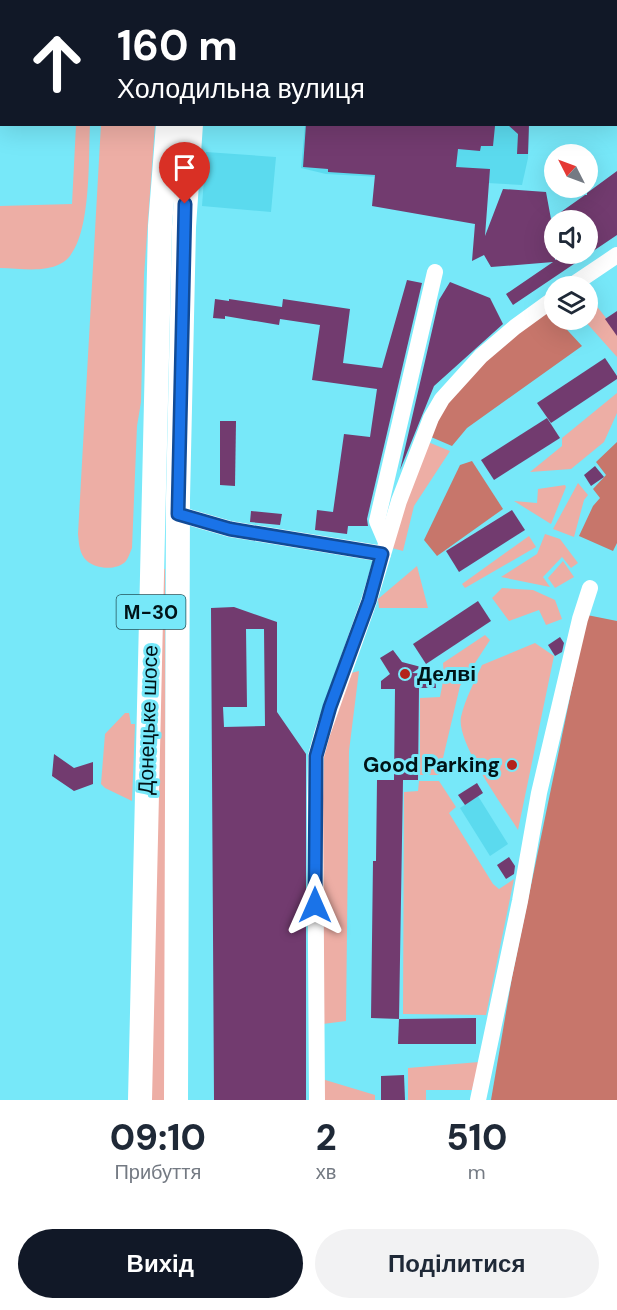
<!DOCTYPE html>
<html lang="uk">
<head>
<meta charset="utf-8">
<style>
  :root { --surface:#fff; --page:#f2f2f3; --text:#1f2937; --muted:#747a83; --accent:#111827 }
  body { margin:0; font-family:"DM Sans",sans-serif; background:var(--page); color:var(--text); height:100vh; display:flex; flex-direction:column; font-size:22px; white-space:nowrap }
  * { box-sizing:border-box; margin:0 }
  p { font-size:20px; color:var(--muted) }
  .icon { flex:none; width:33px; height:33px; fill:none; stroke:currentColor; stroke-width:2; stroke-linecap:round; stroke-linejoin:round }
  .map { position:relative; height:1100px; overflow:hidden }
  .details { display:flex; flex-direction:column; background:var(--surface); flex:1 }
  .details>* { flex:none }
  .top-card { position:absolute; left:0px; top:0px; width:618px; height:126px; box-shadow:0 6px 24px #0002; background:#111827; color:#fff; overflow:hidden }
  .needle { width:39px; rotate:312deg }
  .fabs { position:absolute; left:544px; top:144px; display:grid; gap:12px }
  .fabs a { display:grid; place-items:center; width:54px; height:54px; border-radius:50%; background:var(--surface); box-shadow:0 6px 24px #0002; font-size:30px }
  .pin { position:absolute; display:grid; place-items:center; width:51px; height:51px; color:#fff; margin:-62px -26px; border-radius:50% 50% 50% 0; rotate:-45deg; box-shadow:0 0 6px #0007 }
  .pin .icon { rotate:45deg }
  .me { position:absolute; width:66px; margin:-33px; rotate:0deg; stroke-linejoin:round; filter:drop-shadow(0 0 4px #0008) }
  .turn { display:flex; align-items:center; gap:21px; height:126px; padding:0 18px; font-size:27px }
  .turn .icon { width:78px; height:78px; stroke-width:2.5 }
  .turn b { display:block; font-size:42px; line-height:51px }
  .eta { display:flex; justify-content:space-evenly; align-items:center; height:102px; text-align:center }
  .eta b { font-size:36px; font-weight:800; line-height:42px }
  .cta { display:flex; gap:12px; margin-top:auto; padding:12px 18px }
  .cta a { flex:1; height:69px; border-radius:36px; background:var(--accent); color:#fff; font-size:24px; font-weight:800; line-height:69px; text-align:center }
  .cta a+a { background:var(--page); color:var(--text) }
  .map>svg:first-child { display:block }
  .built { fill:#5bdaee }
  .green { fill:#edaea5 }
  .forest { fill:#c7766b }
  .building { fill:#723b6f; fill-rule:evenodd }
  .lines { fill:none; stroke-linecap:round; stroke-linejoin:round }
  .minor { stroke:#fff; stroke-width:16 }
  .highway { stroke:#fff; stroke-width:24 }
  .route-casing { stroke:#114b97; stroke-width:15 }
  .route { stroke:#1a73e8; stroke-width:10 }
  .poi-dot { fill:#b3231c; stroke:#77e8f9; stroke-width:2 }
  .labels { text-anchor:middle; stroke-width:6; stroke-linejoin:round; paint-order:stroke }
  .shield { fill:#77e8f9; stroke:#24535b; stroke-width:1.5 }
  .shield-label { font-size:20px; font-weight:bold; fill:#001317 }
  .poi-label { font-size:21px; font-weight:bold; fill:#001317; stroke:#77e8f9; text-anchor:start }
  .street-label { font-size:21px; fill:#001317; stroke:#77e8f9 }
</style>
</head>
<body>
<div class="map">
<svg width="617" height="1100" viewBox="0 0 617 1100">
  <rect width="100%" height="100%" fill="#77e8f9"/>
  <g class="built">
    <polygon points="524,124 529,129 528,158 522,185 326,174 301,168 305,125"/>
    <polygon points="206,152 276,157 271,212 202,206"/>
    <polygon points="478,796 508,844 490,856 460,808"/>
  </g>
  <g class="green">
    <path d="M101,124L155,125L144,275L141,402L137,426L132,548C130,552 129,557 126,561C117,571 96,569 87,561C79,554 79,543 78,534Z"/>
    <path d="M76,125H90C88,157 93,249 60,264C42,273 19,268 0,268V206L72,204Z"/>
    <polygon points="588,295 617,332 617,357 584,320 588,320"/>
    <polygon points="617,393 617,413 604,442 571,469 530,472 562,446 562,438"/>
    <polygon points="428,442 450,451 414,506 403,551 392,548 406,498"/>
    <polygon points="578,483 588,495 584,500 574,537 553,529"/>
    <polygon points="565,485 566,487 551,524 514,501 537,503 538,489"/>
    <polygon points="545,534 560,539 578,563 571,568 562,557 543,577 550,587 501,577 537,554"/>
    <polygon points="529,536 536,547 465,588 462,584"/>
    <polygon points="563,561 574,577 555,588 548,578"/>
    <polygon points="417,566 428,608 379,608 378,599"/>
    <polygon points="159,569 165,569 167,1100 145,1100"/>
    <polygon points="502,588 533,590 555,600 562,619 546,625 539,610 509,621 492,598"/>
    <polygon points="485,635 490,640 460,686 439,775 420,775 420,698 440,697 444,676 443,663"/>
    <path d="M535,643L554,656L518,830C504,807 456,743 461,717C465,699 475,681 482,665Z"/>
    <polygon points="359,671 349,751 346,1021 323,1024 321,758 351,673"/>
    <polygon points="125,713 129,713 131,724 135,724 132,801 105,788 101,784 105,734"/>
    <polygon points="419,781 439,781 456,807 449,813 493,884 499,889 514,879 486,1015 403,1014 404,792 418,791"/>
    <polygon points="479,1062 472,1090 426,1090 426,1100 408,1100 408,1068"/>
    <polygon points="322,1079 375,1095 375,1100 322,1100"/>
  </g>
  <g class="forest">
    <polygon points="547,308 555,316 555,320 558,320 582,346 467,428 452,446 431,437 437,415 492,350"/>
    <polygon points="617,442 617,543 613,551 579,536 593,506 600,498 593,489 606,475 596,462"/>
    <polygon points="472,461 503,509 437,556 424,540 460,465"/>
    <polygon points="587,615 617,621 617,1100 491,1100 512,977"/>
  </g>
  <g class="building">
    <path d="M306,124L495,126L493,146H481L480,151L458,149L456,167L490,169L485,236L503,189L546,192L551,219L585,195H587V193L617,171V235L513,305L506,294L553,262L491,267L484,255L472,261L475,224L372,206L375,175L328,172V169L303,167ZM555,220H588V254H565L555,260Z"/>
    <polygon points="507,124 529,124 528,154 517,154 518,134"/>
    <polygon points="407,280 422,283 367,519 368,526 348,526 347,534 315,530 317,510 333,512 344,434 370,437 377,389 312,380 320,325 280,319 279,325 225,316 225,319 213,318 215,299 229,301 229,299 282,307 283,299 350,309 343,363 382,368"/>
    <polygon points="450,282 490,298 503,324 434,386 400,470 439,300"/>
    <polygon points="617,311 617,336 605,319"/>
    <polygon points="605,358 617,376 617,379 551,423 537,403"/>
    <polygon points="547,418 560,438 494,480 481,460"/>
    <polygon points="220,421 236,421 235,486 220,485"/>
    <polygon points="595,466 604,477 591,486 584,475"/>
    <polygon points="512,510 525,530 459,572 446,551"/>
    <polygon points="251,511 282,514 280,525 250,522"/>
    <polygon points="478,601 491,621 426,664 413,644"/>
    <path d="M234,607L277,622V712L306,754V1100H214L211,608ZM246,629H264L265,726L224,727L223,707H247Z"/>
    <polygon points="560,637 564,643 562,652 555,656 548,645"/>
    <polygon points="393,650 402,662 421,667 412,673 435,674 436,688 419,688 418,780 394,780 395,689 381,689 381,681 390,674 380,658"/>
    <polygon points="54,754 74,768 93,762 93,784 74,791 52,776"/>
    <polygon points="377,780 403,780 399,1019 371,1018 373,861 376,861"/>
    <polygon points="477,783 483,793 465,805 458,795"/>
    <polygon points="509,857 515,866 514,874 506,879 497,865"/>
    <polygon points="476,1018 476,1044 398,1044 399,1019"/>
    <polygon points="404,1075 405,1100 381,1100 381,1076"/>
  </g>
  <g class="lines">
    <g class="minor">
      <polyline points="498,0 498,2"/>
      <polyline points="616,115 617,116"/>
      <polyline points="571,286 617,255"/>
      <polyline points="178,514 230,529 383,554"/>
      <polyline points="386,542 377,521 435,272"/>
      <polyline points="317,1100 315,799 316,756 322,734 369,601 399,501 431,418 442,399 481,356 515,327 555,298"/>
      <polyline points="478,1100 520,901 539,793 580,619 590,588"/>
    </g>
    <g class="highway">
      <polyline points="180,2 181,0"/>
      <polyline points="202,2 203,0"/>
      <polyline points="140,1100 160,226 168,124"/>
      <polyline points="176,1100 178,499 184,227 191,124"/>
    </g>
  </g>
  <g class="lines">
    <g class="route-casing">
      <polyline id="route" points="185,204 178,514 230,529 382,554 369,601 330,707 316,756 315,905"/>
    </g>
    <use href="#route" class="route"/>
  </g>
  <g class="poi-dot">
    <circle cx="405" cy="674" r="6"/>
    <circle cx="512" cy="765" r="6"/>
  </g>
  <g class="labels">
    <rect class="shield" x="116.5" y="595" width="69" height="34" rx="4.5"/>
    <g class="shield-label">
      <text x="151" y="619">М-30</text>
    </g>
    <g class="poi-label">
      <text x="417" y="681">Делві</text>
      <text x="500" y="772" text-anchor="end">Good Parking</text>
    </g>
    <g class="street-label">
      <text transform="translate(148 720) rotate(-88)" y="7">Донецьке шосе</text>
    </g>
  </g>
</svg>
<div class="fabs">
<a><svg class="needle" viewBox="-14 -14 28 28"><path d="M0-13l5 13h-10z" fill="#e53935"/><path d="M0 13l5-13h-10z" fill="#747a83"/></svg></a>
<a><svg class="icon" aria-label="sound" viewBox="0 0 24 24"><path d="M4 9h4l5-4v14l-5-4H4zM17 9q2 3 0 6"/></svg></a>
<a><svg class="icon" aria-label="layers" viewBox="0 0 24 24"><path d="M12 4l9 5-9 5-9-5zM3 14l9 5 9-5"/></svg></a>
</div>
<div class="pin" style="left:185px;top:204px;background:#d93025"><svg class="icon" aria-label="arrive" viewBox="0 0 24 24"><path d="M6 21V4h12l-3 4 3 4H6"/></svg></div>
<svg class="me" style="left:315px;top:905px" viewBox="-20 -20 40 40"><path d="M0-17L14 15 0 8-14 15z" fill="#1a73e8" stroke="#fff" stroke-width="4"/></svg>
<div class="top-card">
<div class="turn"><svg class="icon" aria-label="ahead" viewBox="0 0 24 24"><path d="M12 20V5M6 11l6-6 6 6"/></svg><div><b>160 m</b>Холодильна вулиця</div></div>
</div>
</div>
<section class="details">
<div class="eta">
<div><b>09:10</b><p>Прибуття</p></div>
<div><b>2</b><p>хв</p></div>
<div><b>510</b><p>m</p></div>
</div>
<div class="cta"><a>Вихід</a><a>Поділитися</a></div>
</section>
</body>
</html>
